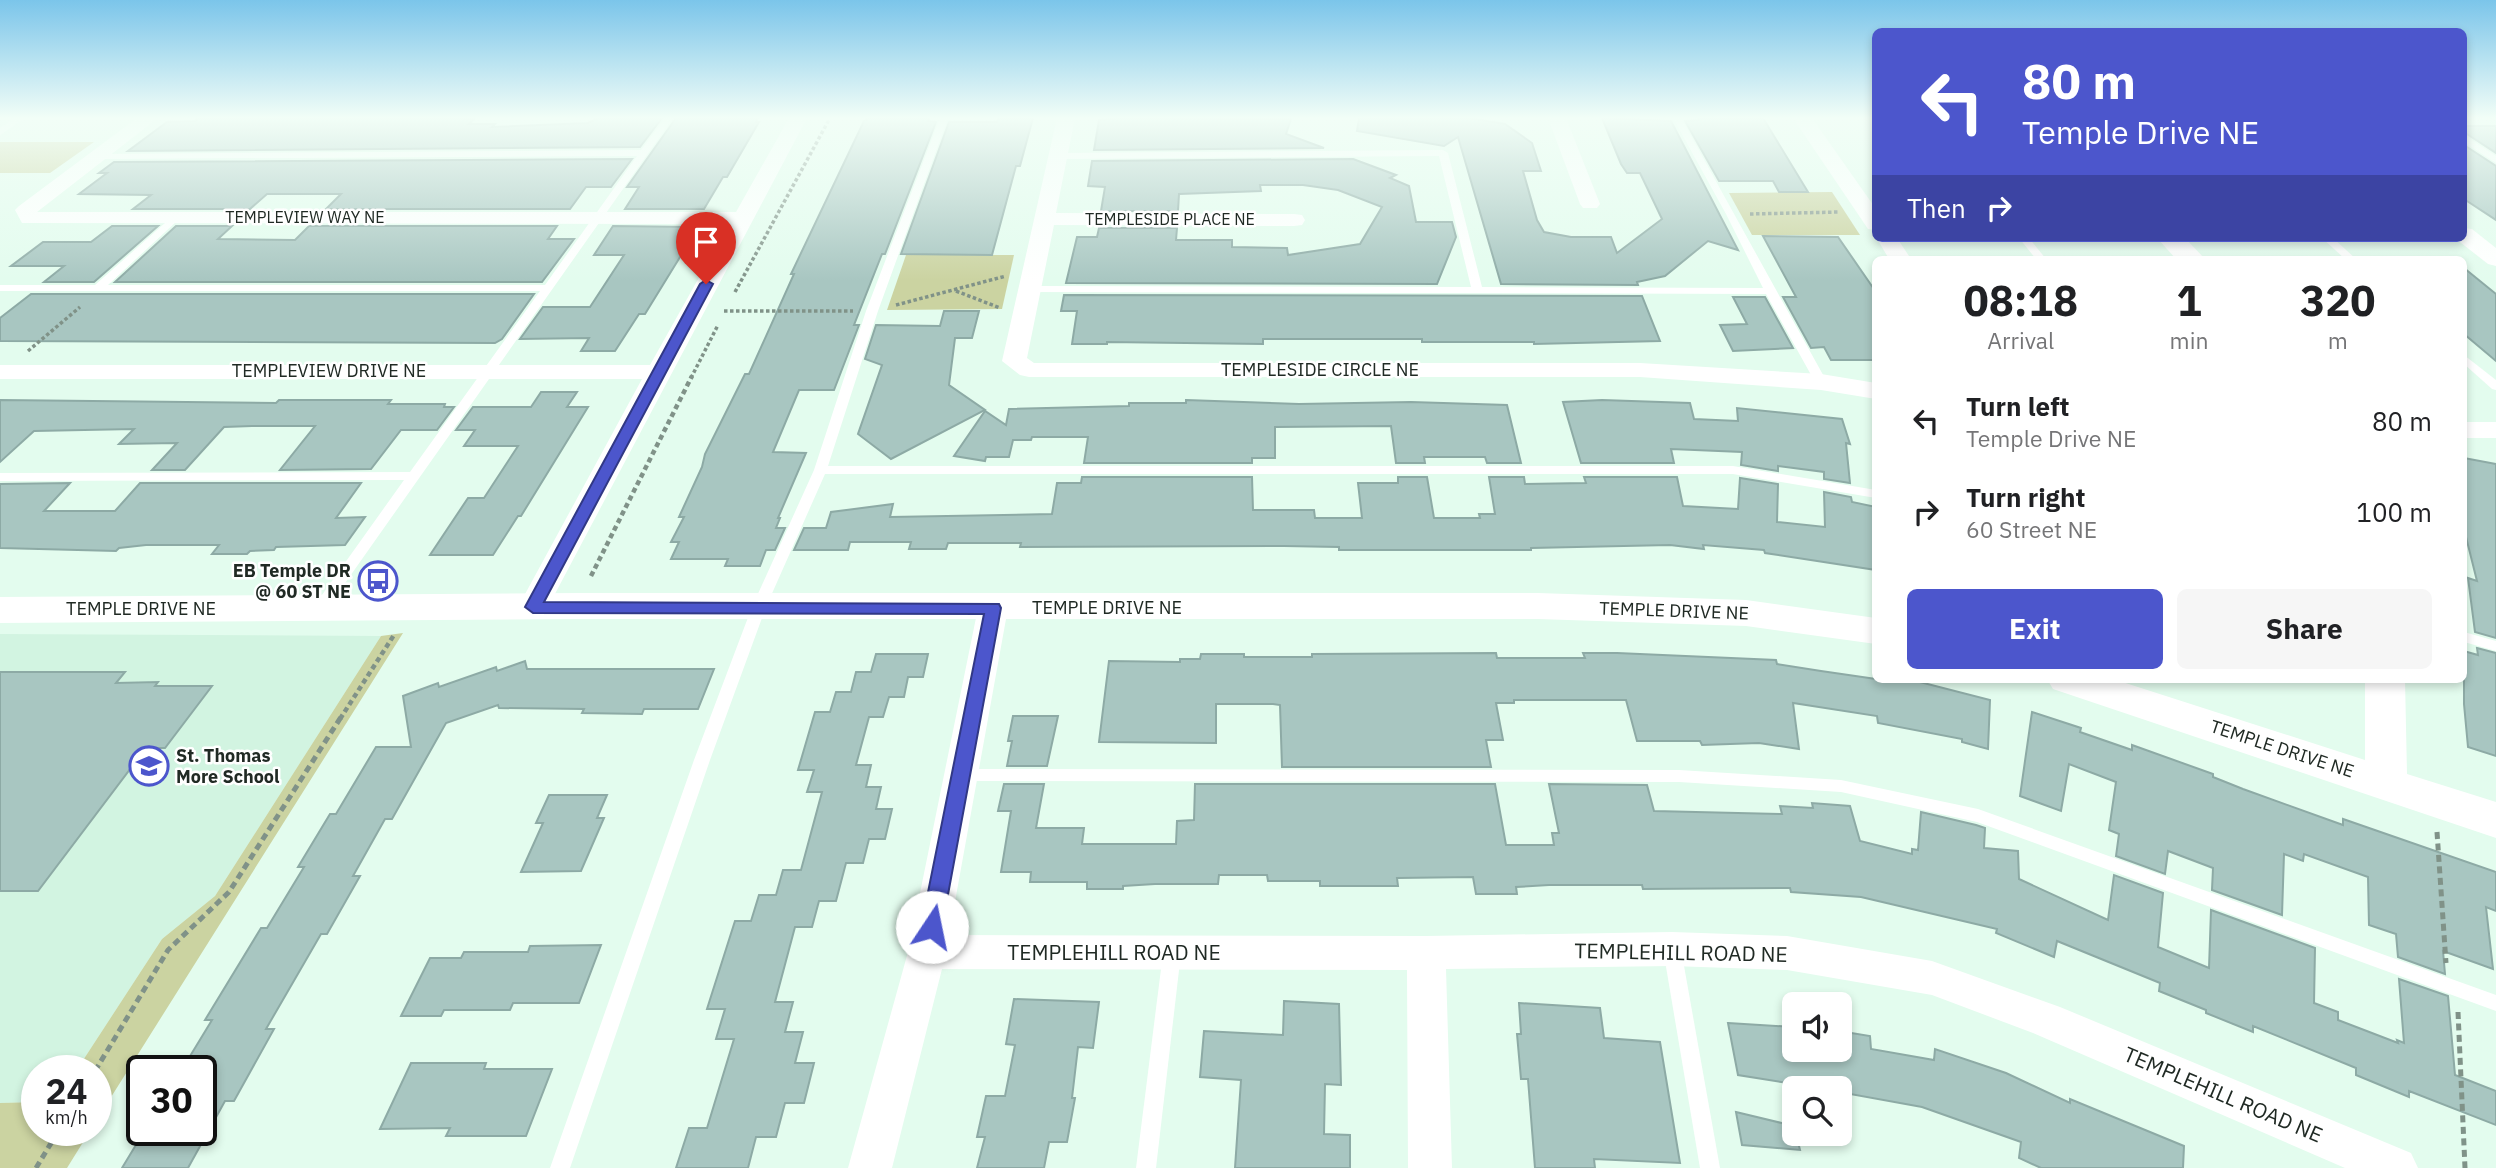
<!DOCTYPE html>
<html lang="en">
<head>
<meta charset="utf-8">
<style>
  :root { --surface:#fff; --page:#f6f6f6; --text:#202124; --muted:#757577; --accent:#4c56cc }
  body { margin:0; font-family:"IBM Plex Sans",sans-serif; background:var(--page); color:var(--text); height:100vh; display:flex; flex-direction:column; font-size:26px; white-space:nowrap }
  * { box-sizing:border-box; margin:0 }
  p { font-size:23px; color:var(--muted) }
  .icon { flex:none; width:38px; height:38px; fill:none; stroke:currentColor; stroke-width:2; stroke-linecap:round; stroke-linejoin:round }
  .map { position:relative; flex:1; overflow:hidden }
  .side { position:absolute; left:1872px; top:256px; width:595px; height:427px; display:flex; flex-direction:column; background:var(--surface); border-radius:10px; box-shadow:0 4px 10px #0003 }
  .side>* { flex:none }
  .guide { position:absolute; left:1872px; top:28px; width:595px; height:214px; border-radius:10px; box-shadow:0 4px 10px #0003; background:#4c56cc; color:#fff; overflow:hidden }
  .tools { position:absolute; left:1782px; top:992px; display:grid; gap:14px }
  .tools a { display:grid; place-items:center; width:70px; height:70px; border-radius:10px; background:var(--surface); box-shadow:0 4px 10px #0003; font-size:35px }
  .speed { position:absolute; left:21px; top:1055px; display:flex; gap:14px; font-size:35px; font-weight:700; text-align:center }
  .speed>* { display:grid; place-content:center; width:91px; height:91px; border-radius:50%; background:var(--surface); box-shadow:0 4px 10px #0003; line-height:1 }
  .speed small { font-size:18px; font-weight:400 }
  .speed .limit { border:4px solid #111; border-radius:10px; background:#fff; color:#111 }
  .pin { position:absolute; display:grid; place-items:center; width:60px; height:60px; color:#fff; margin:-72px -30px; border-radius:50% 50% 50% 0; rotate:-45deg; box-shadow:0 0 7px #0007 }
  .pin .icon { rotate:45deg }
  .me { position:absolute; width:77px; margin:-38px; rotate:11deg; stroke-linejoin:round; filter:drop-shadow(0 0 5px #0008) }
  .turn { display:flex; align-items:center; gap:24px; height:147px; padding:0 35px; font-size:32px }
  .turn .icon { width:91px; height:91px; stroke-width:2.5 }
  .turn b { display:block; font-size:49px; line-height:60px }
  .then { display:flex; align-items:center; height:66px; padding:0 35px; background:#0003; gap:14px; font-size:26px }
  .eta { display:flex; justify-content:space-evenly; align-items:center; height:119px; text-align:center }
  .eta b { font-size:42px; font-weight:700; line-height:49px }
  .cta { display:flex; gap:14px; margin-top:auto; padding:14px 35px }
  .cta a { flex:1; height:80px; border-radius:10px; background:var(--accent); color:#fff; font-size:28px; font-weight:700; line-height:80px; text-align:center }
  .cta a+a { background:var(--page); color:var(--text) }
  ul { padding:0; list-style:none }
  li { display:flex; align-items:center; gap:21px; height:91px; padding:0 35px }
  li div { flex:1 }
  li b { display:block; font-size:26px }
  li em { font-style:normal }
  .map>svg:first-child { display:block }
  .built { fill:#d2f4e1 }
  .green { fill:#cbd3a1 }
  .building { fill:#a8c6c1; stroke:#8daaa5; stroke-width:2 }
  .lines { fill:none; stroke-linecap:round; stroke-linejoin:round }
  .path-far2 { stroke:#809288; stroke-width:3.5; stroke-dasharray:3.5 2.5; stroke-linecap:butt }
  .path-far1 { stroke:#809288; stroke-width:4.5; stroke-dasharray:5 3.5; stroke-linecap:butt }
  .path { stroke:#809288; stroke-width:5; stroke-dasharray:7 4.5; stroke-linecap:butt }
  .service { fill:#fff; fill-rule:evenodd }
  .minor { fill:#fff; fill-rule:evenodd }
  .tertiary { fill:#fff; fill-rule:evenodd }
  .route { fill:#4c56cc; stroke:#313885; stroke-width:2 }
  .labels { text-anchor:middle; stroke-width:5; stroke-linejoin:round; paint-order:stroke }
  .far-street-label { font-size:16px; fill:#202a24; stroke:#fff }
  .street-label { font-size:18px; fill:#202a24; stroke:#fff }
  .poi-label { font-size:18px; font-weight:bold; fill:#202a24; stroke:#fff; text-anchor:end }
  .near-street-label { font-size:21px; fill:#202a24; stroke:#fff }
</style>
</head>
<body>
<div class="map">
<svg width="2496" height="1168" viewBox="0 0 2496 1168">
  <rect width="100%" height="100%" fill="#e3fcee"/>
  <polygon class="built" points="0,634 381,636 215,896 162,939 76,1071 37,1071 37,1102 0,1103"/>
  <g class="green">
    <polygon points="0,142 94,142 50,173 0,173"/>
    <polygon points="1832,192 1860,235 1752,235 1729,193"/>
    <polygon points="906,255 1014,255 1002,309 887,310"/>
    <polygon points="403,633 96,1121 96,1071 76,1071 162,939 215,896 381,636"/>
    <polygon points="37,1102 37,1130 90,1131 67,1168 0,1168 0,1103"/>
  </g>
  <g class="building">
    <polygon points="198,118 456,118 474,119 469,124 495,124 492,127 588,123 598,118 662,118 640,147 128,151 167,122 195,121"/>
    <polygon points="676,118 758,118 756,122 759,122 727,177 723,177 704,209 625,209 639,187 627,187"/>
    <polygon points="869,118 929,118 928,121 936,122 885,254 882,254 854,325 859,325 834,390 799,390 773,452 806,453 778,518 780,518 776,528 785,528 775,550 766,550 760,566 725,566 728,559 671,559 679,542 671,542 684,517 679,517 702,467 705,454 745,374 749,374 794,274 791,274 864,121"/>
    <polygon points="998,118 1033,118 1020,166 1016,166 992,255 901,254 949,122 997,122"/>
    <polygon points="1120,118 1291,119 1286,134 1324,148 1094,150 1099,120"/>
    <polygon points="1359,118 1470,118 1505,124 1532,143 1541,171 1523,171 1537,220 1544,232 1571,237 1611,237 1617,253 1662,219 1640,173 1627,173 1621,164 1602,118 1671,121 1738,250 1708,241 1665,276 1637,282 1638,285 1501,284 1458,137 1444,146 1357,131"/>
    <polygon points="1698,118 1763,118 1808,192 1779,192 1773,181 1719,181 1685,121 1699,120"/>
    <polygon points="2464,126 2496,126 2496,153 2464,132"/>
    <polygon points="2464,145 2496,166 2496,220 2464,199"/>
    <polygon points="632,159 611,187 586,187 570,209 326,209 341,194 267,194 250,209 133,209 151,195 79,194 107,173 99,173 114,162"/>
    <polygon points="1353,159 1396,175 1390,178 1409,186 1416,222 1452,222 1456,237 1437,284 1066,283 1077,237 1097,237 1099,228 1177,228 1176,240 1232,240 1232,247 1287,248 1288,255 1360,244 1382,207 1338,190 1303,185 1260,185 1261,191 1179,194 1178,211 1101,211 1105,187 1088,186 1092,161"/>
    <polygon points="112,226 158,226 94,282 44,282 64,266 11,266 43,242 91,242"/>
    <polygon points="176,226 232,226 218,239 295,240 309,226 557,226 548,239 574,239 542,282 115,282"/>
    <polygon points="613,226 693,227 680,257 645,314 639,314 615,351 581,351 589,338 520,339 543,307 590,307 624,255 594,255"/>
    <polygon points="1763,236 1838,237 1876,292 1876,360 1831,360 1824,347 1811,348 1783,297 1796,297"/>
    <polygon points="2464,268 2496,294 2496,361 2464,334"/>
    <polygon points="31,294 534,294 502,339 495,343 0,341 0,318"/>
    <polygon points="1064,295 1642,296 1660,341 1534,344 1534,342 1422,342 1422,339 1263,339 1263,344 1107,342 1107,344 1072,344 1077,311 1061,311"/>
    <polygon points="1733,297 1765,297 1793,348 1733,351 1720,325 1747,324"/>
    <polygon points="944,311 979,311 972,338 955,338 949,385 985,410 891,459 858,434 882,365 865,359 876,325 940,326"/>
    <polygon points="541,392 577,392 567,407 588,407 521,516 518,516 493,555 430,555 468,498 484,498 518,446 464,446 475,430 456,430 473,407 531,407"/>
    <polygon points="0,400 276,403 279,400 391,400 388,404 445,404 444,407 454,407 437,430 401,430 371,469 280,470 315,426 252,426 224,427 185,470 152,470 177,443 119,444 134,429 34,431 0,462"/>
    <polygon points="1186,400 1299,404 1411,402 1507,405 1521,463 1487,463 1485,457 1424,457 1425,463 1396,463 1391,426 1275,427 1275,458 1252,458 1252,463 1084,463 1088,437 1032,437 1031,440 1013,440 1009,457 986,457 985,461 954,456 985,411 1006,425 1009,409 1129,406 1129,403 1186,403"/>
    <polygon points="1602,400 1690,403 1694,419 1738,421 1737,408 1842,419 1850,444 1846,443 1850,483 1824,479 1824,472 1778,466 1778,471 1741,465 1742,452 1671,449 1674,463 1581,463 1563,402"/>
    <polygon points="2464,458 2496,464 2496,638 2475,632 2468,578 2477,581 2464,529"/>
    <polygon points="1082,477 1252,477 1253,510 1314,510 1315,518 1362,518 1358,483 1398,483 1398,477 1427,477 1434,518 1480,518 1479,514 1495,514 1489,477 1524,477 1525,484 1586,483 1584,477 1677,477 1683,506 1738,509 1740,478 1778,484 1777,522 1825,527 1824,492 1851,497 1852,502 1876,507 1876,570 1765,553 1764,550 1703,545 1704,549 1670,545 1531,548 1531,550 1339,550 1339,547 1284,546 1020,547 1021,543 948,543 946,549 909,549 911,542 850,542 848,550 794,550 804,528 826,528 831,512 893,504 890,517 1052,514 1057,483 1081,483"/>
    <polygon points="70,483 44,511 115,511 140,483 361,483 336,518 365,517 345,545 276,547 274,550 250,551 247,554 212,554 219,545 146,545 119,548 116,551 0,548 0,484"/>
    <polygon points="2477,648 2496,653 2496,756 2468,747 2464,704 2464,651 2478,655"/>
    <polygon points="1496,653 1497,658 1585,658 1583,653 1617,653 1776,660 1777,664 1821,671 1876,679 1916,681 1990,700 1988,749 1962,742 1962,739 1878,723 1877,716 1793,703 1799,749 1759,743 1702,745 1700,741 1637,741 1626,700 1514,700 1514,703 1496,703 1503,740 1486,740 1491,767 1282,767 1280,705 1273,704 1216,704 1216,743 1099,742 1109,661 1180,662 1180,659 1200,659 1201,654 1244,654 1244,657 1312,657 1312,654"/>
    <polygon points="876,654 928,654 923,677 908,677 904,697 889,697 883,717 869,717 856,765 871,765 866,787 881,787 876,809 892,809 885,839 869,839 863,863 846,863 836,901 819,901 812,927 795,927 775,1002 793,1002 785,1032 803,1032 795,1063 814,1063 804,1103 785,1103 776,1137 756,1137 748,1168 676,1168 689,1128 707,1128 734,1039 716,1039 725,1009 707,1009 735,921 751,921 759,895 776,895 783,870 801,870 822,792 807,792 814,770 798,770 815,712 830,712 836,692 851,692 856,672 871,672"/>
    <polygon points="525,661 527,669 714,669 698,709 644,709 642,714 582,713 584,709 499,708 498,705 446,723 392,819 385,819 353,876 360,876 327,934 321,934 266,1029 274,1029 234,1101 225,1101 188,1168 122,1168 145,1130 201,1130 201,1071 181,1071 212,1020 205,1020 261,928 267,928 304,867 298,867 330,814 336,814 376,747 411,747 403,696 438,683 439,687 496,667 497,671"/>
    <polygon points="0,672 125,672 116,683 158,682 155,686 212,686 165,748 146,748 38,891 0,891"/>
    <polygon points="2032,712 2081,728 2080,732 2132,750 2132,745 2213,774 2213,777 2243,789 2343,825 2343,819 2496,872 2496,911 2486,907 2493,969 2443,951 2445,974 2398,957 2396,934 2369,925 2368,877 2304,854 2303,861 2284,854 2282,915 2212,890 2213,868 2168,851 2165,874 2116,856 2119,834 2109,830 2116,782 2069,764 2061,811 2020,796"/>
    <polygon points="1013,716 1058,716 1047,766 1007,766 1012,741 1008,741"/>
    <polygon points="1004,784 1044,784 1036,828 1084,828 1082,844 1176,844 1177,821 1194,820 1195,784 1495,784 1506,845 1554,845 1552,833 1559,833 1549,784 1647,785 1654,811 1782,814 1780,806 1813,808 1812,803 1850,806 1860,841 1912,854 1912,849 1918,850 1921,812 1976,825 1985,828 1984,848 2018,851 2019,879 2108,920 2114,875 2163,893 2158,947 2209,968 2211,910 2315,948 2314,1003 2338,1012 2338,1020 2398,1043 2397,1040 2404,1043 2399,979 2448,996 2455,1075 2496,1091 2496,1125 2409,1091 2409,1097 2356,1075 2356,1068 2253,1026 2253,1032 2206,1013 2206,1010 2159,991 2160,983 2057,941 2054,957 1996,933 1997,929 1861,897 1791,892 1790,888 1643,889 1642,885 1549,885 1516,887 1517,894 1476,894 1473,877 1397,878 1398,886 1320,886 1320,881 1268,881 1267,875 1219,875 1218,884 1155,884 1123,886 1123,889 1087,889 1087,882 1030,882 1031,872 1001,872 1011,811 998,811"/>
    <polygon points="549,795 607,795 597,818 604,818 581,871 521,872 543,823 536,823"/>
    <polygon points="601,945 579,1003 513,1003 510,1010 444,1010 441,1016 401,1016 430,958 461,958 464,952 528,952 530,946"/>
    <polygon points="1014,999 1099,1002 1093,1048 1078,1047 1072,1098 1075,1098 1067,1142 1049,1142 1044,1168 977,1168 985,1137 977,1137 986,1096 1005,1096 1015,1045 1006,1044"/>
    <polygon points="1284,1001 1339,1004 1341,1085 1325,1084 1324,1134 1350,1135 1350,1168 1235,1168 1241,1080 1200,1077 1204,1031 1283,1035"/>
    <polygon points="1519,1003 1600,1008 1604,1038 1660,1042 1680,1163 1594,1159 1595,1168 1535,1168 1528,1079 1521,1079 1517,1034 1521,1034"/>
    <polygon points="1728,1023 1794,1027 1794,1050 1839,1050 1839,1031 1870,1036 1871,1049 1934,1060 1935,1049 2006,1073 2070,1103 2070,1099 2184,1146 2183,1168 2041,1168 2019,1158 2021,1142 1922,1107 1839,1092 1839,1088 1818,1088 1738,1075"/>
    <polygon points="411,1063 486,1063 484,1069 552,1069 526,1136 446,1136 450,1128 380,1129"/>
    <polygon points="1736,1112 1794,1126 1800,1150 1742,1145"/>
  </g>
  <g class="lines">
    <g class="path-far2">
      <polyline points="1750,214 1839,212"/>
      <polyline points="956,291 1000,308"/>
      <polyline points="735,292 830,118"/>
      <polyline points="896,305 1006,276"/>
      <polyline points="724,311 853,311"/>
      <polyline points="28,351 80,307"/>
      <polyline points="691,378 718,325"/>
    </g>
    <g class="path-far1">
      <polyline points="591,576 692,376"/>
      <polyline points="340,719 394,635"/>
    </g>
    <g class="path">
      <polyline points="2437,832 2446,963"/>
      <polyline points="2458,1012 2465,1168"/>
      <polyline points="95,1071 168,950 229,892 341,717"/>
      <polyline points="36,1168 59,1130"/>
    </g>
    <g class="service">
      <polygon points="15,118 25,118 0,135 0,128"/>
      <polygon points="665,118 673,118 324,613 314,613 312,609 404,480 0,481 0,473 410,472 540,291 0,291 0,285 95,285 174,215 179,218 178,220 108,285 545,285 637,156 99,159 96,158 96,154 641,150"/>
      <polygon points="940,118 948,118 878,311 828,466 1733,466 1876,490 1876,498 1733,474 825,474 766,607 710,760 570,1168 550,1168 694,760 752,607 814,470 866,311"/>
      <polygon points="1673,118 1681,118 1827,382 1825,385 1821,386 1815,382 1766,294 1030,292 1025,289 1030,286 1471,287 1439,156 1058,159 1053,156 1058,153 1443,150 1448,153 1482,287 1763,288 1726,214"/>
      <polygon points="2464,135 2496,156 2496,163 2464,142"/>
      <polygon points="2019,238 2029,238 2046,259 2036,259"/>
      <polygon points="2322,238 2333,238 2356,259 2345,259"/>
      <polygon points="2464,355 2496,380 2496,390 2492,389 2464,364"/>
      <polygon points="2464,632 2496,641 2496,651 2464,642"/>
      <polygon points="962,769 1679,770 1841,780 1978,809 2496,995 2496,1011 1977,822 1841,792 1679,782 962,781 956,779 954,775 956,771"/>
      <polygon points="1672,941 1678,943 1681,949 1720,1168 1700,1168 1663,949 1666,943"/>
      <polygon points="1172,945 1178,947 1181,953 1156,1168 1136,1168 1163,953 1166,947"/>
    </g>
    <g class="minor">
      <polygon points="137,118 158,118 37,212 736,212 789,118 807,118 548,607 544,614 533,618 522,614 518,607 642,379 0,379 0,365 650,365 729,224 22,223 15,210 19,206"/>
      <polygon points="1057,118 1075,118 1056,213 1294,214 1302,215 1305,220 1302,225 1294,226 1054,225 1027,358 1034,363 1640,363 1821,374 1876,383 1876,399 1821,390 1640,377 1029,377 1020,375 1002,361"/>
      <polygon points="1548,118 1566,118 1600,204 1597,208 1583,208 1580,204"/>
      <polygon points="1793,118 1812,118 1876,209 1876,230 1868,229"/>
      <polygon points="2464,228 2472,229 2496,248 2496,266 2488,264 2456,239 2464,238"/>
      <polygon points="1876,237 1897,238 1911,259 1889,259"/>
      <rect x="2464" y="422" width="32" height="16"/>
      <polygon points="993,597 1004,601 1008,608 949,935 1426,936 1672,932 1787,936 1932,961 2060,1007 2411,1153 2418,1168 2345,1168 2033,1033 1932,995 1787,970 1672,966 1446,969 1452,1168 1408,1168 1407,970 942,969 892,1168 848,1168 908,952 978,608 982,601"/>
    </g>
    <g class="tertiary">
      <polygon points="2157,238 2185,238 2205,259 2176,259"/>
      <polygon points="579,593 1538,593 1746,600 1876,618 1876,644 1746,626 1538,619 579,619 0,623 0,597"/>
      <polygon points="2047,679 2113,679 2365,760 2365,679 2405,679 2407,774 2496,802 2496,838 2053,689"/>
    </g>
  </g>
  <linearGradient id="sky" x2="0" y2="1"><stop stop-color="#7bc5ea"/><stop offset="0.42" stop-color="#f2fef7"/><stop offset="1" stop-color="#f2fef7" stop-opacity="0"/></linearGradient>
  <rect width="2496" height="281" fill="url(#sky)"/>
  <polygon class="route" points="706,280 713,284 544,602 999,604 1001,608 942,927 939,933 932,936 924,933 921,927 984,614 533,613 525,607 700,284"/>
  <defs>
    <g id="bus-ring" transform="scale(2.0125)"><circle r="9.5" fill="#fff" stroke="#4c56cc" stroke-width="1.5"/><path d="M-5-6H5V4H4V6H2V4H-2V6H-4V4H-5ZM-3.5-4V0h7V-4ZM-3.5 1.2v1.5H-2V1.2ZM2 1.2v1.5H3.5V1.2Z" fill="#4c56cc"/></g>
    <g id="school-ring" transform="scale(2.0125)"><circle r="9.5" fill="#fff" stroke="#4c56cc" stroke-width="1.5"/><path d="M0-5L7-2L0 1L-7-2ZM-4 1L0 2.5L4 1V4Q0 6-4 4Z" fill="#4c56cc"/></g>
  </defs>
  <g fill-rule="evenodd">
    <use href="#bus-ring" x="378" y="581"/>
    <use href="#school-ring" x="149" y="766"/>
  </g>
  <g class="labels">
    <g class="far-street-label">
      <text x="305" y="223">TEMPLEVIEW WAY NE</text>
      <text x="1170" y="225">TEMPLESIDE PLACE NE</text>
    </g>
    <g class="street-label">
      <text x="1320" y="376">TEMPLESIDE CIRCLE NE</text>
      <text x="329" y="377">TEMPLEVIEW DRIVE NE</text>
      <text x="1107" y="614">TEMPLE DRIVE NE</text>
      <text x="141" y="615">TEMPLE DRIVE NE</text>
      <text transform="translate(1674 611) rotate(2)" y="6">TEMPLE DRIVE NE</text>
      <text transform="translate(2282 749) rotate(18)" y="6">TEMPLE DRIVE NE</text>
    </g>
    <g class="poi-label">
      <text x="351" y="577">EB Temple DR<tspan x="351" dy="21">@ 60 ST NE</tspan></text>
      <text x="176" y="762" text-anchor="start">St. Thomas<tspan x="176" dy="21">More School</tspan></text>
    </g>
    <g class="near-street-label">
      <text x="1114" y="960">TEMPLEHILL ROAD NE</text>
      <text transform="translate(1681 953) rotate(1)" y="7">TEMPLEHILL ROAD NE</text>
      <text transform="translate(2223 1095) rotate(23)" y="7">TEMPLEHILL ROAD NE</text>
    </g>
  </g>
</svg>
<div class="tools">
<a><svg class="icon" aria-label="sound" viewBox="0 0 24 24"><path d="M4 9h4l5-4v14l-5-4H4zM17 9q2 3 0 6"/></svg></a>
<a><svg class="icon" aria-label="search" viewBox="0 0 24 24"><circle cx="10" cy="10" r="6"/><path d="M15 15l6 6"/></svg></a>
</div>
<div class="speed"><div>24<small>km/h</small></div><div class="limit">30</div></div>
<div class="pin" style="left:706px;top:284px;background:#d93025"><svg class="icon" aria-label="arrive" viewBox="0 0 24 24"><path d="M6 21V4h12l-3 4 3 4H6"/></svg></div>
<svg class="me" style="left:932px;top:927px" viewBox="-20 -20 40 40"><circle r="19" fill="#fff"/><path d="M0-13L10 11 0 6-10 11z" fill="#4c56cc"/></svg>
<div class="guide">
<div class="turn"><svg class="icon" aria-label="left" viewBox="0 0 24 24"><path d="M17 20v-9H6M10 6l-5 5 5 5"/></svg><div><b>80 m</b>Temple Drive NE</div></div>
<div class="then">Then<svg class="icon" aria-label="right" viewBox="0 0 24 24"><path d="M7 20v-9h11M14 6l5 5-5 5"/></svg></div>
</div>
<section class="side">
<div class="eta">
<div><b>08:18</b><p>Arrival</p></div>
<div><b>1</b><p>min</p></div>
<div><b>320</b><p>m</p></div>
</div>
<ul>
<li><svg class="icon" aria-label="left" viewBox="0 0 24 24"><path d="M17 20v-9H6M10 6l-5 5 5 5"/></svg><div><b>Turn left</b><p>Temple Drive NE</p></div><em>80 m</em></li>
<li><svg class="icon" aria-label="right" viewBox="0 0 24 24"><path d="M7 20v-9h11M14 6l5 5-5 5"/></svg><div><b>Turn right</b><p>60 Street NE</p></div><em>100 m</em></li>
</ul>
<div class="cta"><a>Exit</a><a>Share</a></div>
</section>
</div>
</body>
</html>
